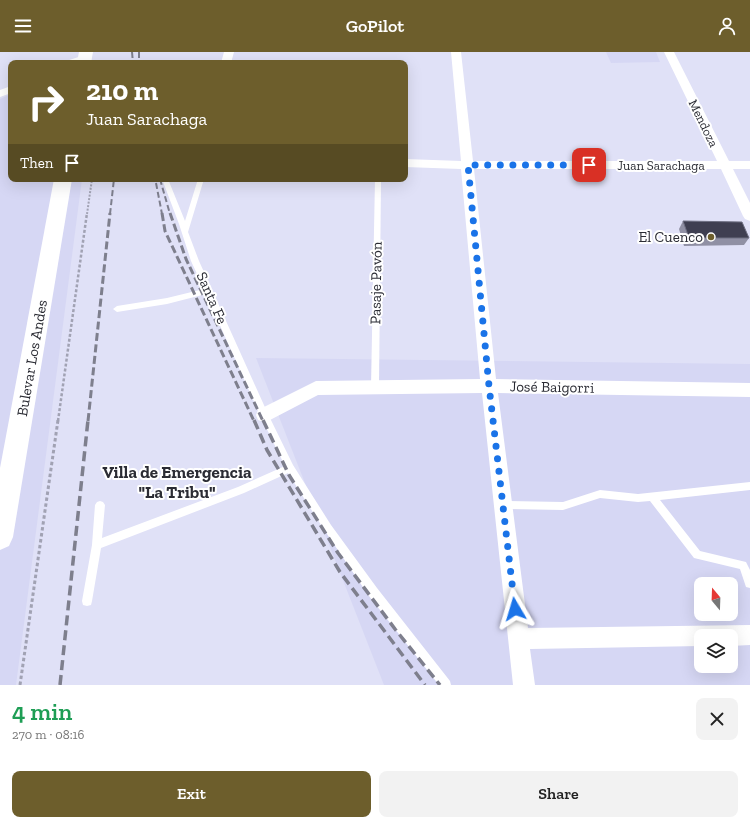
<!DOCTYPE html>
<html lang="en">
<head>
<meta charset="utf-8">
<style>
  :root { --surface:#fff; --page:#f2f2f2; --text:#222; --muted:#767676; --accent:#6d5e2c }
  body { margin:0; font-family:"Zilla Slab",serif; background:var(--page); color:var(--text); height:100vh; display:flex; flex-direction:column; font-size:15px; white-space:nowrap }
  * { box-sizing:border-box; margin:0 }
  p { font-size:13px; color:var(--muted) }
  .icon { flex:none; width:22px; height:22px; fill:none; stroke:currentColor; stroke-width:2; stroke-linecap:round; stroke-linejoin:round }
  .map { position:relative; height:633px; overflow:hidden }
  .side { display:flex; flex-direction:column; background:var(--surface); flex:1 }
  .side>* { flex:none }
  .hud { position:absolute; left:8px; top:8px; width:400px; height:122px; border-radius:8px; box-shadow:0 4px 16px #0002; background:#6d5e2c; color:#fff; overflow:hidden }
  .needle { width:26px; rotate:341deg }
  .tools { position:absolute; left:694px; top:525px; display:grid; gap:8px }
  .tools a { display:grid; place-items:center; width:44px; height:44px; border-radius:8px; background:var(--surface); box-shadow:0 4px 16px #0002; font-size:20px }
  .pin { position:absolute; display:grid; place-items:center; width:34px; height:34px; color:#fff; margin:-17px; border-radius:8px; box-shadow:0 2px 6px #0006 }
  .me { position:absolute; width:44px; margin:-22px; rotate:353deg; stroke-linejoin:round; filter:drop-shadow(0 0 3px #0008) }
  .turn { display:flex; align-items:center; gap:14px; height:84px; padding:0 12px; font-size:18px }
  .turn .icon { width:52px; height:52px; stroke-width:2.5 }
  .turn b { display:block; font-size:28px; line-height:34px }
  .then { display:flex; align-items:center; height:38px; padding:0 12px; background:#0003; gap:8px; font-size:15px }
  .round { display:grid; place-items:center; flex:none; width:42px; height:42px; border-radius:8px; background:var(--page) }
  .head { display:flex; align-items:center; justify-content:space-between; height:68px; padding:0 12px }
  h1 { font-size:24px; font-weight:600; line-height:30px; color:#1e9e55 }
  .primary-button { display:flex; gap:8px; margin-top:auto; padding:8px 12px }
  .primary-button a { flex:1; height:46px; border-radius:8px; background:var(--accent); color:#fff; font-size:16px; font-weight:600; line-height:46px; text-align:center }
  .primary-button a+a { background:var(--page); color:var(--text) }
  header { display:flex; justify-content:space-between; align-items:center; height:52px; padding:0 12px; background:var(--accent); color:#fff; font-size:18px; font-weight:600 }
  .map>svg:first-child { display:block }
  .built { fill:#d6d7f4; fill-rule:evenodd }
  .lines { fill:none; stroke-linecap:round; stroke-linejoin:round }
  .path-far2 { stroke:#a1a2b3; stroke-width:2; stroke-dasharray:2 1.5; stroke-linecap:butt }
  .path-far1 { stroke:#a1a2b3; stroke-width:2.5; stroke-dasharray:3 2; stroke-linecap:butt }
  .path { stroke:#a1a2b3; stroke-width:3; stroke-dasharray:3.5 2.5; stroke-linecap:butt }
  .lane { fill:#fff; fill-rule:evenodd }
  .street { fill:#fff; fill-rule:evenodd }
  .secondary { fill:#fff; fill-rule:evenodd }
  .rail-far2 { stroke:#7e7f8d; stroke-width:2; stroke-dasharray:6 3; stroke-linecap:butt }
  .rail-far1 { stroke:#7e7f8d; stroke-width:3; stroke-dasharray:8 3.5; stroke-linecap:butt }
  .rail { stroke:#7e7f8d; stroke-width:3.5; stroke-dasharray:10 5; stroke-linecap:butt }
  .wall { fill:#9090a4 }
  .building { fill:#3f3f51; stroke:#6f7083 }
  .route { stroke:#1a73e8; stroke-width:7; stroke-dasharray:0 12.6 }
  .poi-dot { fill:#6d5e2c; stroke:#fff; stroke-width:1.5 }
  .labels { text-anchor:middle; stroke-width:4; stroke-linejoin:round; paint-order:stroke }
  .far-street-label { font-size:13px; fill:#2b2c34; stroke:#fff }
  .poi-label { font-size:15px; fill:#2b2c34; stroke:#fff; text-anchor:end }
  .street-label { font-size:15px; fill:#2b2c34; stroke:#fff }
  .quarter-label { font-size:17px; font-weight:bold; fill:#2b2c34; stroke:#fff }
</style>
</head>
<body>
<header><svg class="icon" aria-label="menu" viewBox="0 0 24 24"><path d="M4 6h16M4 12h16M4 18h16"/></svg>GoPilot<svg class="icon" aria-label="person" viewBox="0 0 24 24"><circle cx="12" cy="8" r="4"/><path d="M4 21q1-7 8-7t8 7"/></svg></header>
<div class="map">
<svg width="750" height="633" viewBox="0 0 750 633">
  <rect width="100%" height="100%" fill="#e0e1f7"/>
  <g class="built">
    <polygon points="606,0 656,0 660,10 611,11"/>
    <polygon points="11,42 11,127 82,127 16,633 0,633 0,47"/>
    <path d="M256,306L750,312V633H384ZM701,532H731V562H701ZM701,584H731V614H701Z"/>
  </g>
  <g class="lines">
    <polyline class="path-far2" points="87,162 92,127"/>
    <polyline class="path-far1" points="58,369 87,161"/>
    <polyline class="path" points="20,633 58,368"/>
    <g class="lane">
      <polygon points="162,127 168,127 185,169 198,127 204,127 188,180 199,209 268,362 293,413 331,473 377,536 450,629 451,633 439,633 369,544 325,479 288,421 244,441 101,496 92,549 91,553 87,554 83,553 82,549 92,493 95,453 97,450 100,449 103,450 105,453 102,486 238,435 285,414 260,363 206,242 167,252 117,260 113,257 117,254 167,246 204,237 191,209 179,172"/>
      <polygon points="375,127 381,127 379,335 378,337 375,338 372,337 371,335"/>
      <polygon points="750,430 750,438 660,448 700,499 746,510 750,518 750,536 746,535 740,517 694,506 650,449 638,450 600,446 563,458 503,457 500,456 498,453 500,450 503,449 563,450 600,438 638,442"/>
    </g>
    <g class="street">
      <polygon points="224,0 234,0 231,11 221,11"/>
      <polygon points="451,0 461,0 473,109 717,109 664,0 674,0 729,109 750,109 750,117 733,117 750,151 750,169 745,167 743,164 721,117 474,117 496,327 750,331 750,345 498,341 528,576 750,573 750,593 731,594 731,584 701,584 701,594 530,597 535,633 513,633 482,341 318,343 270,368 264,370 258,368 256,363 258,358 316,329 480,327 461,117 405,115 405,107 461,109"/>
      <path d="M85,3L90,6C84,13 73,11 65,11L66,9Z"/>
      <polygon points="11,34 11,41 0,45 0,38"/>
    </g>
    <g class="secondary">
      <polygon points="79,0 93,0 91,11 77,11"/>
      <polygon points="54,127 72,127 13,485 9,494 0,498 0,416"/>
    </g>
    <g class="rail-far2">
      <polyline points="132,0 133,11"/>
      <polyline points="139,0 139,11"/>
      <polyline points="160,127 170,162"/>
      <polyline points="156,131 162,162"/>
      <polyline points="110,162 114,127"/>
    </g>
    <g class="rail-far1">
      <polyline points="162,161 165,179 254,369"/>
      <polyline points="170,161 186,207 263,369"/>
      <polyline points="88,369 110,161"/>
    </g>
    <g class="rail">
      <polyline points="254,368 267,398 340,520 425,633"/>
      <polyline points="263,368 289,423 338,501 395,577 440,633"/>
      <polyline points="60,633 88,368"/>
    </g>
  </g>
  <polygon class="wall" points="683,169 749,186 744,193 684,194 679,177"/>
  <polygon class="building" points="683,169 742,170 749,186 689,186"/>
  <g class="lines">
    <polyline class="route" points="515,557 489,334 468,113 589,113"/>
  </g>
  <circle class="poi-dot" cx="711" cy="185" r="4"/>
  <g class="labels">
    <g class="far-street-label">
      <text transform="translate(704 71) rotate(64)" y="5">Mendoza</text>
      <text x="661" y="118">Juan Sarachaga</text>
    </g>
    <g class="poi-label">
      <text x="703" y="190">El Cuenco</text>
    </g>
    <g class="street-label">
      <text transform="translate(376 231) rotate(-89)" y="5">Pasaje Pavón</text>
      <text transform="translate(212 246) rotate(66)" y="5">Santa Fe</text>
      <text transform="translate(32 306) rotate(-80)" y="5">Bulevar Los Andes</text>
      <text transform="translate(552 335) rotate(1)" y="5">José Baigorri</text>
    </g>
    <g class="quarter-label">
      <text x="177" y="426">Villa de Emergencia<tspan x="177" dy="20">"La Tribu"</tspan></text>
    </g>
  </g>
</svg>
<div class="tools">
<a><svg class="needle" viewBox="-14 -14 28 28"><path d="M0-13l5 13h-10z" fill="#e53935"/><path d="M0 13l5-13h-10z" fill="#767676"/></svg></a>
<a><svg class="icon" aria-label="layers" viewBox="0 0 24 24"><path d="M12 4l9 5-9 5-9-5zM3 14l9 5 9-5"/></svg></a>
</div>
<div class="pin" style="left:589px;top:113px;background:#d93025"><svg class="icon" aria-label="arrive" viewBox="0 0 24 24"><path d="M6 21V4h12l-3 4 3 4H6"/></svg></div>
<svg class="me" style="left:515px;top:557px" viewBox="-20 -20 40 40"><path d="M0-17L14 15 0 8-14 15z" fill="#1a73e8" stroke="#fff" stroke-width="4"/></svg>
<div class="hud">
<div class="turn"><svg class="icon" aria-label="right" viewBox="0 0 24 24"><path d="M7 20v-9h11M14 6l5 5-5 5"/></svg><div><b>210 m</b>Juan Sarachaga</div></div>
<div class="then">Then<svg class="icon" aria-label="arrive" viewBox="0 0 24 24"><path d="M6 21V4h12l-3 4 3 4H6"/></svg></div>
</div>
</div>
<section class="side">
<div class="head"><div><h1>4 min</h1><p>270 m · 08:16</p></div><a class="round"><svg class="icon" aria-label="close" viewBox="0 0 24 24"><path d="M6 6l12 12M18 6L6 18"/></svg></a></div>
<div class="primary-button"><a>Exit</a><a>Share</a></div>
</section>
</body>
</html>
